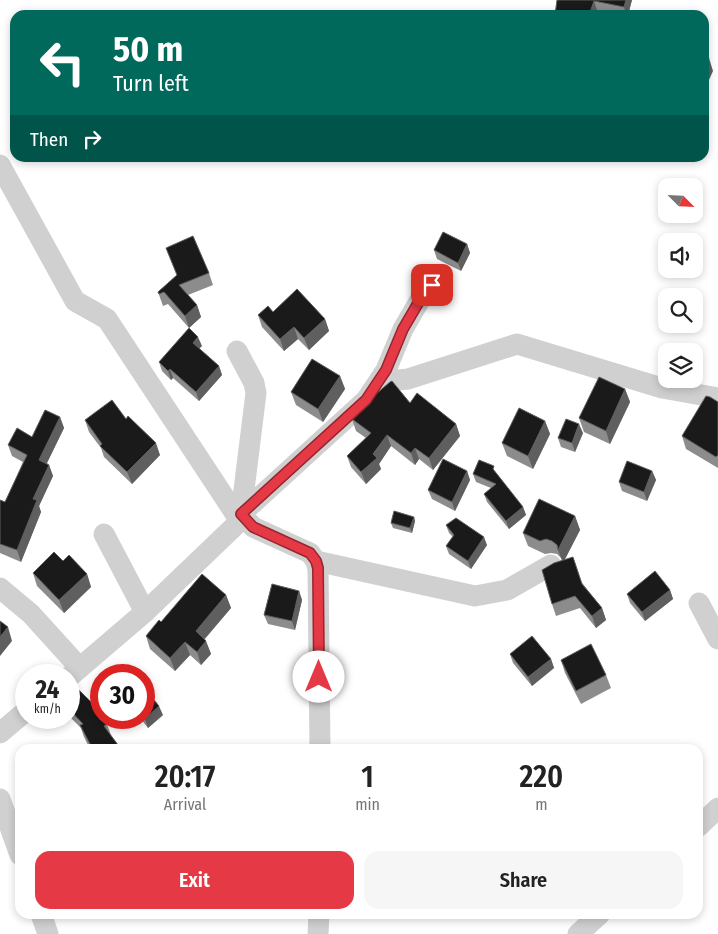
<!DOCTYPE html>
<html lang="en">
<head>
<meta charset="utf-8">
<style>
  :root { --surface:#fff; --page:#f6f6f6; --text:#222; --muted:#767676; --accent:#e63946 }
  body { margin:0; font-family:"Fira Sans Condensed",sans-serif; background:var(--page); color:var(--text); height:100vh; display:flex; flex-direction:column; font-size:19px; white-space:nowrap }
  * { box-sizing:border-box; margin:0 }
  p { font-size:16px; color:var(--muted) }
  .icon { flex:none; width:28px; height:28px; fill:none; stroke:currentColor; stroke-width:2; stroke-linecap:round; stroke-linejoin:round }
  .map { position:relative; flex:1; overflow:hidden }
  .drawer { position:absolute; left:15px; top:744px; width:688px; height:175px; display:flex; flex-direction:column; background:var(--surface); border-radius:15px; box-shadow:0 2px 8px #0003 }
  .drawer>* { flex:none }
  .top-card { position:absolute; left:10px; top:10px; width:699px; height:152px; border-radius:15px; box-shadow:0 2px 8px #0003; background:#00695c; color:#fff; overflow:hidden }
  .needle { width:32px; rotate:114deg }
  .tools { position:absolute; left:658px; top:178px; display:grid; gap:10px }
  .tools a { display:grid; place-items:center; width:45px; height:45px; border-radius:10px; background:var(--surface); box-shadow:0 2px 8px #0003; font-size:25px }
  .speed { position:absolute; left:15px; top:664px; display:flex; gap:10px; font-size:25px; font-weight:700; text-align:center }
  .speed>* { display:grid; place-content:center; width:65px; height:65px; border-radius:50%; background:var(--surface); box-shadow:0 2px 8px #0003; line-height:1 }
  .speed small { font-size:12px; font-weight:400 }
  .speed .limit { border:8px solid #d22; background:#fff; color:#111 }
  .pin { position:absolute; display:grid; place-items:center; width:42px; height:42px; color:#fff; margin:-21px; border-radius:10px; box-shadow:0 2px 8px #0006 }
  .me { position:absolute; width:55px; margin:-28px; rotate:0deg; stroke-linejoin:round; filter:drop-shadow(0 0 4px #0008) }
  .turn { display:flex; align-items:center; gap:18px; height:105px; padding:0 20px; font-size:22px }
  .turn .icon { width:65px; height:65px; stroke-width:2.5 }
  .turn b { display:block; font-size:35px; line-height:42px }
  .then { display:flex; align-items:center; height:48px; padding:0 20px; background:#0003; gap:10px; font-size:19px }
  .eta { display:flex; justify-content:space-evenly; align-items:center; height:85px; text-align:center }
  .eta b { font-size:30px; font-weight:600; line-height:35px }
  .action { display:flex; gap:10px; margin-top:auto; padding:10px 20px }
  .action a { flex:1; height:58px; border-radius:15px; background:var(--accent); color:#fff; font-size:20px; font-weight:600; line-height:58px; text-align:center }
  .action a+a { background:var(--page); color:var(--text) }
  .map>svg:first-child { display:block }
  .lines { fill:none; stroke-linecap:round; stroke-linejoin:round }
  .minor { stroke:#d0d0d0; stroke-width:21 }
  .wall { fill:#8c8c8c }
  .shaded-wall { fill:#5f5f5f }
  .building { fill:#1a1a1a; stroke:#5f5f5f }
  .route-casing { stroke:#96252e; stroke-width:12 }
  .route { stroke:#e63946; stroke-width:9 }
</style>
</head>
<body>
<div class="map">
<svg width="718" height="934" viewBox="0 0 718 934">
  <rect width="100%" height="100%" fill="#fff"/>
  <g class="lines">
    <g class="minor">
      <polyline points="0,165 75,301 107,319 240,521"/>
      <polyline points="237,351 254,383 256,393 241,514 253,527 310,553 316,561 318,569 320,749"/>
      <polyline points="379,382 408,379 517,344 662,388 718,398"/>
      <polyline points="104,534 145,612"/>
      <polyline points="316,561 475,596 507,590 551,565"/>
      <polyline points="0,588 31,614 80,668"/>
      <polyline points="699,603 718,639"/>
      <polyline points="69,677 145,612 240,521 241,514 366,400 386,370 403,329 424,293 437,280"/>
      <polyline points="0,733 26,711"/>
      <polyline points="0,799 20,855"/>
      <polyline points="698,827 718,808"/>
      <polyline points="41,914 48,934"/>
      <polyline points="318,934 319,914"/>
      <polyline points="578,934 600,914"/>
    </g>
  </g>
  <g class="wall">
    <polygon points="557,0 632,0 628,15 618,15 597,10 596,15 555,15"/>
    <polygon points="467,244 470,253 461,271 437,259 434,250"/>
    <polygon points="166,248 209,273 213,285 188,295 197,305 201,317 189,328 168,304 163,306 158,292 177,275"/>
    <polygon points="273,312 325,319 329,331 309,350 298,339 284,351 262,327 258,315"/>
    <polygon points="202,346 199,348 219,366 222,375 199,401 173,378 171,380 162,371 159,362"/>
    <polygon points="340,376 345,389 323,422 296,405 291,392"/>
    <polygon points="625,389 630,402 610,444 584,432 579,418"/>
    <polygon points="718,402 718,468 686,449 682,436"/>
    <polygon points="410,403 456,424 460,436 433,470 419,459 415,465 391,446 379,464 381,469 366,484 351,467 347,456 366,438 356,431 352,419"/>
    <polygon points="60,417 64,428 47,463 49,465 53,476 39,506 41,512 21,562 0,553 0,500 5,502 23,462 12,456 8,445 32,437"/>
    <polygon points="126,419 160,455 132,484 104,457 101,448 89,432 85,420"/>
    <polygon points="545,421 550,434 533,469 507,456 502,443"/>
    <polygon points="583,433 575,452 561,447 558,438"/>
    <polygon points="467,471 470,480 455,511 432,499 428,490"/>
    <polygon points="652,471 656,480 647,501 622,491 619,482"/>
    <polygon points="496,473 523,507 526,515 509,529 487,502 484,494 491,488 476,482 473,474"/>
    <polygon points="575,516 580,530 565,559 583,584 602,608 606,620 596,628 580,608 556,616 552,604 562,560 561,558 557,554 551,553 545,554 528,546 523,533"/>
    <polygon points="414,517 415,521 412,533 393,528 391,523"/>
    <polygon points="446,525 487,545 471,569 449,554 446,546 453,537 449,533"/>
    <polygon points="63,561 87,574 91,587 64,613 37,586 33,573"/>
    <polygon points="670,590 673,599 645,621 630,603 627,594"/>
    <polygon points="299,591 302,600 295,630 268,624 264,615"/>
    <polygon points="226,595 231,608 205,639 211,654 201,665 190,655 175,671 150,649 146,636 161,622"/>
    <polygon points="510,654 551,659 554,668 532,686 513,663"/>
    <polygon points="561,660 606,675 611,688 581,704 565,673"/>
    <polygon points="69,680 107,724 111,735 88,745 84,737 81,728 69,716"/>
    <polygon points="163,715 148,728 140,718 144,718"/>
  </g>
  <g class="shaded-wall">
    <polygon points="626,0 632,0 628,15 626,15 624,7"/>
    <polygon points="594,1 597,10 596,15 589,15"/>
    <polygon points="709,58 713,71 704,91 704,68"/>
    <polygon points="467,244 470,253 461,271 458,263"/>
    <polygon points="197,305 201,317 189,328 185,316"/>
    <polygon points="325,319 329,331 309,350 304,338"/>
    <polygon points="294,327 298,339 284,351 280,339"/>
    <polygon points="198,337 202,346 196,352 193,343"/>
    <polygon points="219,366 222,375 199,401 196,392"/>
    <polygon points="170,369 173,378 171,380 168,371"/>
    <polygon points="340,376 345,389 323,422 318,409"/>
    <polygon points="625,389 630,402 610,444 606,431"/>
    <polygon points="60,417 64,428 43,471 39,460"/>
    <polygon points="545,421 550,434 533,469 528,456"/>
    <polygon points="456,424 460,436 433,470 429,458"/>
    <polygon points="579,424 583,433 575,452 572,443"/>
    <polygon points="387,435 391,446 379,464 381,469 366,484 361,472"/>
    <polygon points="156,443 160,455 132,484 127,472"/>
    <polygon points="415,448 419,459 415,465 411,453"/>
    <polygon points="49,465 53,476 39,506 41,512 21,562 17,550 33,499"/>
    <polygon points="467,471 470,480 455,511 452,502"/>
    <polygon points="652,471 656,480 647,501 644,492"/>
    <polygon points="523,507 526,515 509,529 506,521"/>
    <polygon points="575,516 580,530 563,563 558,550"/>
    <polygon points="414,517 415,521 412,533 410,528"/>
    <polygon points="484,537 487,545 471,569 468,561"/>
    <polygon points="87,574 91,587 64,613 59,600"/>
    <polygon points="670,590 673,599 645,621 642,612"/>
    <polygon points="299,591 302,600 295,630 292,621"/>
    <polygon points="226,595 231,608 200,644 196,631"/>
    <polygon points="602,608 606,620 596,628 592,616"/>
    <polygon points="8,627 12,641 0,656 0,637"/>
    <polygon points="206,641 211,654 201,665 197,652"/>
    <polygon points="185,642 190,655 175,671 170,658"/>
    <polygon points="551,659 554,668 532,686 528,677"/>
    <polygon points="159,706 163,715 148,728 145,719"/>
  </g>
  <g class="building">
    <polygon points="557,0 626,0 624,7 594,1 589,15 555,15"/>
    <polygon points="704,56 709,58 704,68"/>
    <polygon points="443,232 467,244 458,263 434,250"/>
    <polygon points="193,236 209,273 179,285 197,305 185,316 164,292 159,294 158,292 177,275 166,248"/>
    <polygon points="297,289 325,319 304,338 294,327 280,339 258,315 268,306 273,312"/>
    <polygon points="189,328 198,337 193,343 219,366 196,392 170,369 168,371 159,362"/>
    <polygon points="312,359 340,376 318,409 291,392"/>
    <polygon points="599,377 625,389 606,431 579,418"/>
    <polygon points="392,381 410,403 417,393 456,424 429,458 415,448 411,453 387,435 373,454 377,458 361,472 347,456 371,433 352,419 362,406 390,382"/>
    <polygon points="706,396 710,397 718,402 718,455 716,457 682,436"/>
    <polygon points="112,400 126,419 128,416 156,443 127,472 100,446 102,444 85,420"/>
    <polygon points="519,408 545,421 528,456 502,443"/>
    <polygon points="45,410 60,417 39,460 49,465 33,499 37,500 17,550 0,544 0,500 5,502 27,455 8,445 17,428 32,437"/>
    <polygon points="566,419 579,424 572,443 558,438"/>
    <polygon points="443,459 467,471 452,502 428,490"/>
    <polygon points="479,460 494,466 493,469 523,507 506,521 484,494 496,484 473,474"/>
    <polygon points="627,461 652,471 644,492 619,482"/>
    <polygon points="539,499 575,516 558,550 557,545 552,541 546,539 540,541 523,533"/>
    <polygon points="394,511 414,517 410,528 391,523"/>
    <polygon points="456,518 484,537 468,561 446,546 454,535 446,525"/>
    <polygon points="54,552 63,561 69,555 87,574 59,600 33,573"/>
    <polygon points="573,557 582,584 602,608 592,616 575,596 552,604 542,570 554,563"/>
    <polygon points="655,571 670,590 642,612 627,594"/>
    <polygon points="202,574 226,595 196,631 206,641 197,652 185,642 170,658 146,636 159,620 161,622"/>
    <polygon points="272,584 299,591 292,621 264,615"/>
    <polygon points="0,621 8,627 0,637"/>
    <polygon points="532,636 551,659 528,677 510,654"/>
    <polygon points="591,644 606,675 576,691 561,660"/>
    <polygon points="123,664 132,675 110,675"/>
    <polygon points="69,680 99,710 101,714 101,718 103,718 107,724 104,726 121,749 84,749 90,744 80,725 83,724 69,709"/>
    <polygon points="144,688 159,706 145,719 144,717"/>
  </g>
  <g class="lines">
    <g class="route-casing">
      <polyline id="route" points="319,677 318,568 316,561 310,553 253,527 241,514 366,400 386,370 403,329 424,293 432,285"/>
    </g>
    <use href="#route" class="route"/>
  </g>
</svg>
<div class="tools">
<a><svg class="needle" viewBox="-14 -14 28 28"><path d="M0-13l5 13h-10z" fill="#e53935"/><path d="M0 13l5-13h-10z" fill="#767676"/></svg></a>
<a><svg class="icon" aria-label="sound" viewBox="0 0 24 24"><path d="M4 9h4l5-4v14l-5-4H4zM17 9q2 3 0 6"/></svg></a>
<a><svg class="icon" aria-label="search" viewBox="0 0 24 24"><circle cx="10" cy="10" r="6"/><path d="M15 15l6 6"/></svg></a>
<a><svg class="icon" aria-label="layers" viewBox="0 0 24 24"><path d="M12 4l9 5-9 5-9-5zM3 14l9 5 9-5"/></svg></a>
</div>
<div class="speed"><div>24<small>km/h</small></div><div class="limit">30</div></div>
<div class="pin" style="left:432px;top:285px;background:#d93025"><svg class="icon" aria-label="arrive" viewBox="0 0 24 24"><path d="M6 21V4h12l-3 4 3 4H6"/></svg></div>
<svg class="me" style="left:319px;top:677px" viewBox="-20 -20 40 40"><circle r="19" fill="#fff"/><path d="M0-13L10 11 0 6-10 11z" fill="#e63946"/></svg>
<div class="top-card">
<div class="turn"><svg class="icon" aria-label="left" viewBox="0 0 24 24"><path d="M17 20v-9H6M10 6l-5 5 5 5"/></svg><div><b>50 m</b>Turn left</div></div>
<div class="then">Then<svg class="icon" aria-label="right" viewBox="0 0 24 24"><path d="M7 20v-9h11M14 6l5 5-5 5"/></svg></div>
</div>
<section class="drawer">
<div class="eta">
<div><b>20:17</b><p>Arrival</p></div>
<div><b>1</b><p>min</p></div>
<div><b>220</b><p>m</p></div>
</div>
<div class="action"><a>Exit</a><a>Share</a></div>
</section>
</div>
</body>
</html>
